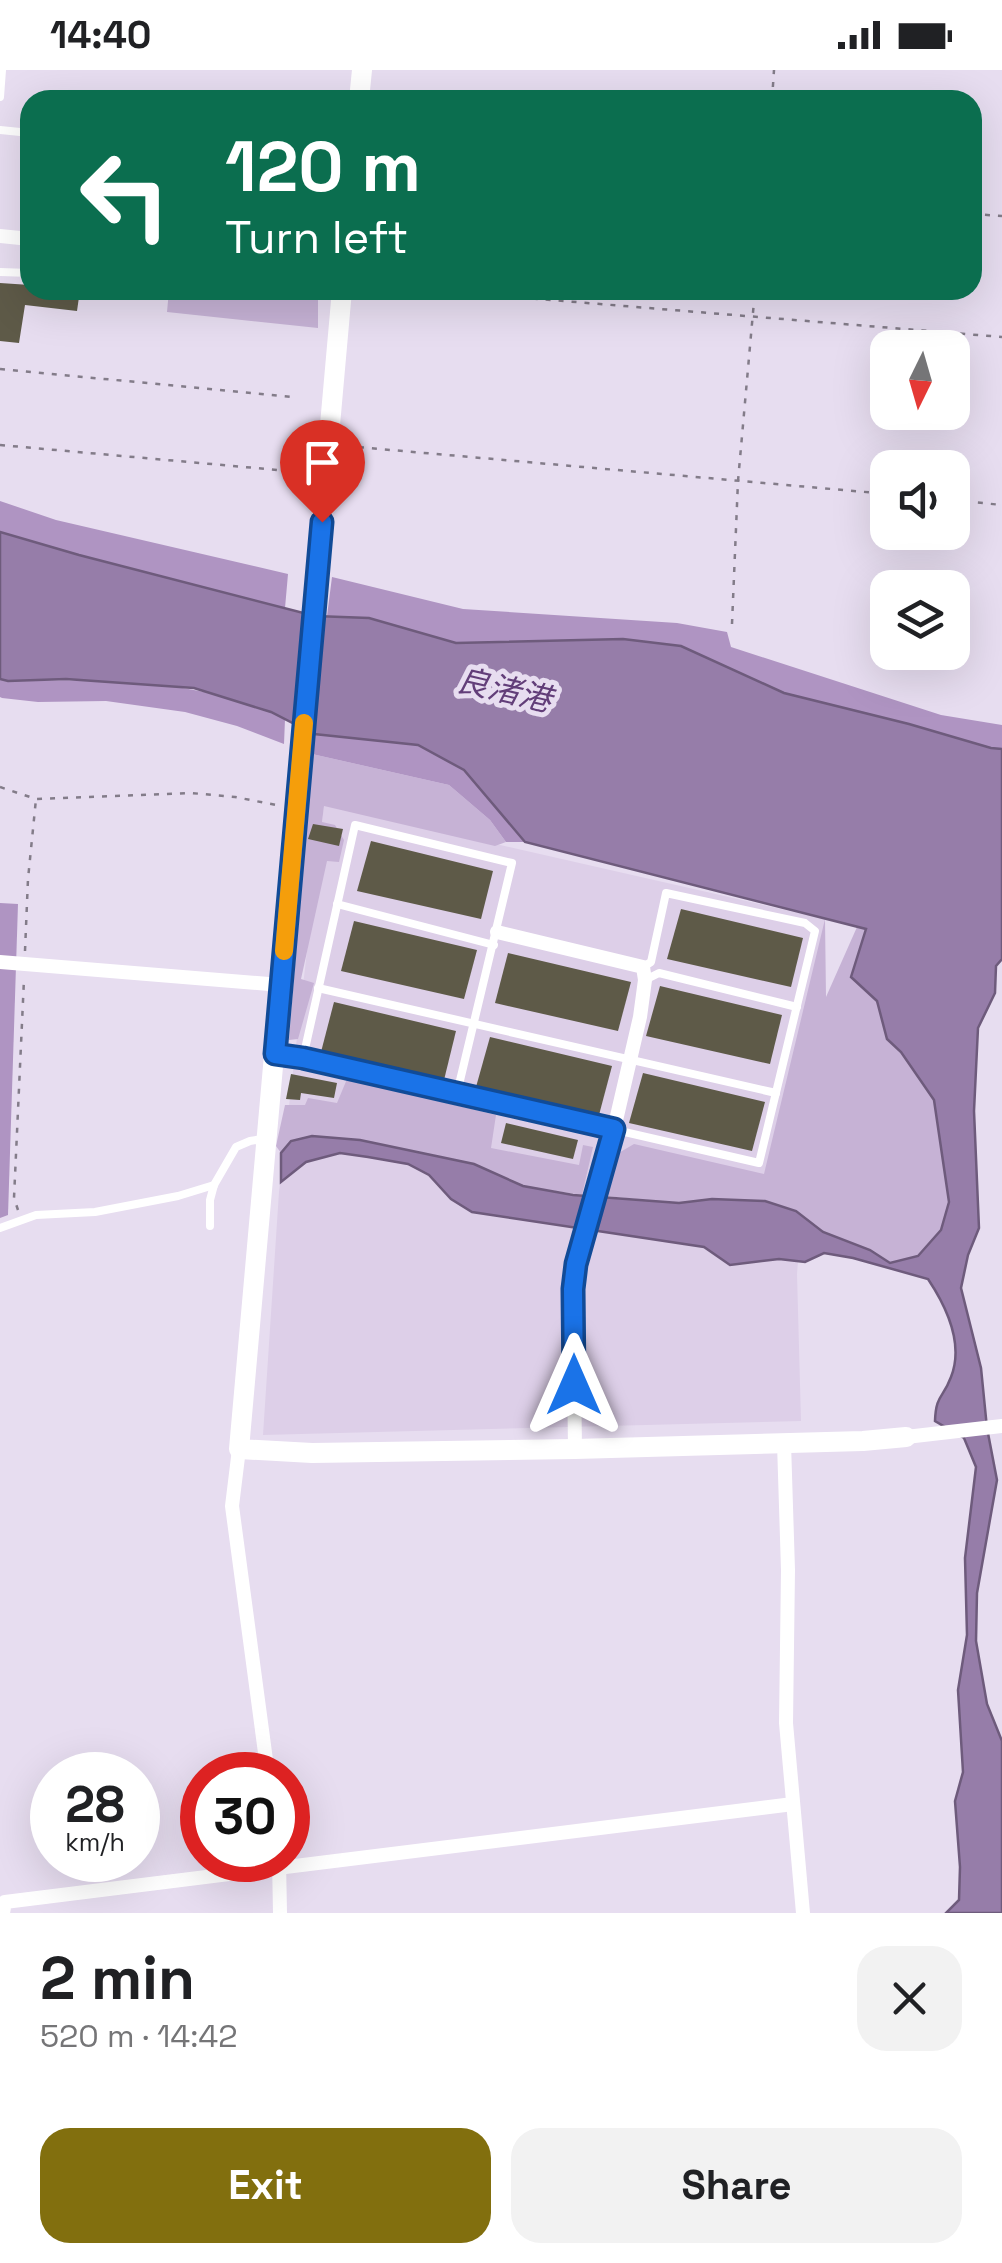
<!DOCTYPE html>
<html lang="en">
<head>
<meta charset="utf-8">
<style>
  :root { --surface:#fff; --page:#f2f2f2; --text:#202124; --muted:#757577; --accent:#826f0e }
  body { margin:0; font-family:"Space Grotesk","Noto Sans SC",sans-serif; background:var(--page); color:var(--text); height:100vh; display:flex; flex-direction:column; font-size:38px; white-space:nowrap }
  * { box-sizing:border-box; margin:0 }
  p { font-size:32px; color:var(--muted) }
  .icon { flex:none; width:55px; height:55px; fill:none; stroke:currentColor; stroke-width:2; stroke-linecap:round; stroke-linejoin:round }
  .map { position:relative; height:1843px; overflow:hidden }
  .details { display:flex; flex-direction:column; background:var(--surface); flex:1 }
  .details>* { flex:none }
  .top-card { position:absolute; left:20px; top:20px; width:962px; height:210px; border-radius:30px; box-shadow:0 10px 40px #0002; background:#0b6e4f; color:#fff; overflow:hidden }
  .needle { width:65px; rotate:185deg }
  .fabs { position:absolute; left:870px; top:260px; display:grid; gap:20px }
  .fabs a { display:grid; place-items:center; width:100px; height:100px; border-radius:20px; background:var(--surface); box-shadow:0 10px 40px #0002; font-size:50px }
  .speed { position:absolute; left:30px; top:1682px; display:flex; gap:20px; font-size:50px; font-weight:700; text-align:center }
  .speed>* { display:grid; place-content:center; width:130px; height:130px; border-radius:50%; background:var(--surface); box-shadow:0 10px 40px #0002; line-height:1 }
  .speed small { font-size:25px; font-weight:400 }
  .speed .limit { border:15px solid #d22; background:#fff; color:#111 }
  .pin { position:absolute; display:grid; place-items:center; width:85px; height:85px; color:#fff; margin:-102px -42px; border-radius:50% 50% 50% 0; rotate:-45deg; box-shadow:0 0 10px #0007 }
  .pin .icon { rotate:45deg }
  .me { position:absolute; width:110px; margin:-55px; rotate:0deg; stroke-linejoin:round; filter:drop-shadow(0 0 8px #0008) }
  .turn { display:flex; align-items:center; gap:35px; height:210px; padding:0 40px; font-size:45px }
  .turn .icon { width:130px; height:130px; stroke-width:2.5 }
  .turn b { display:block; font-size:70px; line-height:85px }
  .round { display:grid; place-items:center; flex:none; width:105px; height:105px; border-radius:30px; background:var(--page) }
  .overview { display:flex; align-items:center; justify-content:space-between; height:170px; padding:0 40px }
  h1 { font-size:60px; font-weight:600; line-height:75px }
  .button { display:flex; gap:20px; margin-top:auto; padding:20px 40px }
  .button a { flex:1; height:115px; border-radius:30px; background:var(--accent); color:#fff; font-size:40px; font-weight:600; line-height:115px; text-align:center }
  .button a+a { background:var(--page); color:var(--text) }
  .status { display:flex; justify-content:space-between; align-items:center; height:70px; padding:0 50px; background:var(--surface); direction:ltr }
  .status svg { height:28px; fill:currentColor }
  .map>svg:first-child { display:block }
  .built { fill:#ddcfe8 }
  .green { fill:#c6b2d5 }
  .forest { fill:#af94c2 }
  .water { fill:#967da9; stroke:#6e5b7c; stroke-width:2.5 }
  .building { fill:#5e5a48 }
  .lines { fill:none; stroke-linecap:round; stroke-linejoin:round }
  .path { stroke:#837c89; stroke-width:2.5; stroke-dasharray:5 8; stroke-linecap:butt }
  .lane { stroke:#fff; stroke-width:8 }
  .street { stroke:#fff; stroke-width:14 }
  .secondary { stroke:#fff; stroke-width:20 }
  .route-casing { stroke:#114b97; stroke-width:25 }
  .route { stroke:#1a73e8; stroke-width:18 }
  .slow { stroke:#f59e0b; stroke-width:18 }
  .labels { text-anchor:middle; stroke-width:10; stroke-linejoin:round; paint-order:stroke }
  .water-label { font-size:32px; font-style:italic; fill:#623e79; stroke:#e7ddf0 }
</style>
</head>
<body>
<div class="status"><b>14:40</b><svg viewBox="0 0 49 12"><path d="M0 12V9h3v3zM5 12V6h3v6zM10 12V3h3v9zM15 12V0h3v12zM26 1h20v11H26zM47 4h2v5h-2z"/></svg></div>
<div class="map">
<svg width="1002" height="1843" viewBox="0 0 1002 1843">
  <rect width="100%" height="100%" fill="#e7ddf0"/>
  <polygon class="built" points="324,735 825,849 797,1204 801,1351 263,1365 279,1122"/>
  <g class="green">
    <polygon points="169,220 318,220 318,258 167,242"/>
    <polygon points="312,684 449,715 490,750 506,772 495,776 324,736 322,752 335,755 344,770 339,792 327,791 301,909 314,913 298,969 289,970"/>
    <polygon points="825,849 826,927 857,857 866,859 852,907 877,931 887,969 901,982 934,1030 949,1132 941,1160 919,1186 890,1193 870,1180 823,1162 796,1141 712,1129 679,1133 605,1126 617,1084 634,1074 764,1104"/>
    <polygon points="347,1009 496,1045 491,1078 579,1095 583,1075 593,1077 582,1125 523,1116 474,1094 360,1071 312,1066 291,1071 281,1083 276,1076 285,1035 305,1035 308,1028 337,1033"/>
  </g>
  <g class="forest">
    <polygon points="0,431 56,450 288,504 285,538 79,485 0,462"/>
    <polygon points="332,507 463,539 677,553 727,562 731,577 941,645 1002,655 1002,679 991,678 909,654 784,623 681,576 456,573 369,548 327,546"/>
    <path d="M0,609L8,611C96,609 205,608 285,649L284,674L237,656L185,642L106,631L38,632L2,628L0,627Z"/>
    <polygon points="314,664 418,675 464,700 525,772 506,772 490,750 449,715 312,684"/>
    <polygon points="0,833 18,834 8,1145 0,1148"/>
  </g>
  <path class="water" d="M0,462L79,485L315,546L369,548L456,573L623,569L681,576L784,623L909,654L991,678L1002,679V889L996,896L995,923L978,958L974,1041L979,1158L968,1185L961,1218L981,1298L987,1358L997,1410L977,1523L976,1571L987,1634L1002,1671V1843H946L959,1830L960,1797L955,1731L963,1702L958,1620L967,1565L965,1488L976,1397L964,1368L935,1351C936,1324 943,1329 951,1307C964,1274 946,1236 928,1209L853,1188L824,1183L805,1192L779,1189L730,1195L704,1177L472,1142L451,1129L429,1105L408,1094L368,1087L340,1083L306,1092L281,1112V1083L291,1071L312,1066L360,1070L474,1094L523,1116L573,1125L679,1133L712,1129L765,1131L796,1141L823,1162L870,1180L890,1193L918,1186L941,1160L949,1132L934,1030L901,982L887,969L877,931L851,907L866,859L525,772L464,700L418,675L314,664L271,642L194,618L66,609L8,611L0,609Z"/>
  <g class="building">
    <polygon points="0,213 30,215 30,220 80,220 77,241 25,235 19,273 0,271"/>
    <polygon points="313,754 343,759 339,776 308,769"/>
    <polygon points="371,771 493,801 481,849 357,821"/>
    <polygon points="681,839 803,868 791,917 667,889"/>
    <polygon points="354,851 477,880 464,929 341,901"/>
    <polygon points="508,883 631,912 618,961 495,933"/>
    <polygon points="660,916 782,945 770,994 646,966"/>
    <polygon points="334,932 456,961 444,1010 321,982"/>
    <polygon points="490,967 612,996 599,1045 476,1017"/>
    <polygon points="643,1003 765,1032 752,1081 629,1053"/>
    <polygon points="291,1004 337,1013 334,1028 301,1023 300,1030 286,1029"/>
    <polygon points="506,1053 578,1070 573,1089 501,1073"/>
  </g>
  <g class="lines">
    <g class="path">
      <polyline points="772,30 774,0"/>
      <polyline points="972,144 1002,146"/>
      <polyline points="429,220 1002,267"/>
      <polyline points="0,299 293,327"/>
      <polyline points="0,375 289,401"/>
      <polyline points="346,376 888,424"/>
      <polyline points="952,430 1002,435"/>
      <polyline points="732,554 738,411 755,220"/>
      <polyline points="0,717 36,729 191,723 235,727 276,735"/>
      <polyline points="25,881 28,809 36,729"/>
      <polyline points="18,1140 14,1128 24,909"/>
    </g>
    <g class="lane">
      <polyline points="0,27 2,0"/>
      <polyline points="0,60 30,63"/>
      <polyline points="0,202 30,203"/>
      <polyline points="337,834 494,875"/>
      <polyline points="645,910 659,903 797,937"/>
      <polyline points="318,918 776,1023"/>
      <polyline points="275,984 303,988 759,1093 815,861 805,853 666,823 651,892 643,897"/>
      <polyline points="303,988 355,755 512,793 457,1023"/>
      <polyline points="210,1156 210,1130 214,1115 236,1077 250,1071 262,1069"/>
      <polyline points="0,1158 36,1145 95,1142 178,1126 214,1115"/>
    </g>
    <g class="street">
      <polyline points="0,166 30,169"/>
      <polyline points="497,862 643,897 645,910 640,947 614,1059 577,1194 573,1219 575,1379"/>
      <polyline points="0,892 281,915"/>
      <polyline points="906,1367 1002,1356"/>
      <polyline points="784,1373 788,1500 786,1653 803,1843"/>
      <polyline points="239,1379 232,1436 268,1705"/>
      <polyline points="279,1791 280,1843"/>
      <polyline points="3,1843 5,1832 793,1734"/>
    </g>
    <g class="secondary">
      <polyline points="359,30 362,0"/>
      <polyline points="342,220 239,1379 312,1383 575,1379 863,1371 906,1367"/>
    </g>
  </g>
  <g class="lines">
    <g class="route-casing">
      <polyline id="route" points="322,452 275,984 303,988 614,1059 576,1194 573,1219 574,1315"/>
    </g>
    <use href="#route" class="route"/>
    <polyline class="slow" points="284,881 304,653"/>
  </g>
  <g class="labels">
    <g class="water-label">
      <text transform="translate(504 620) rotate(13)" y="11">良渚港</text>
    </g>
  </g>
</svg>
<div class="fabs">
<a><svg class="needle" viewBox="-14 -14 28 28"><path d="M0-13l5 13h-10z" fill="#e53935"/><path d="M0 13l5-13h-10z" fill="#757577"/></svg></a>
<a><svg class="icon" aria-label="sound" viewBox="0 0 24 24"><path d="M4 9h4l5-4v14l-5-4H4zM17 9q2 3 0 6"/></svg></a>
<a><svg class="icon" aria-label="layers" viewBox="0 0 24 24"><path d="M12 4l9 5-9 5-9-5zM3 14l9 5 9-5"/></svg></a>
</div>
<div class="speed"><div>28<small>km/h</small></div><div class="limit">30</div></div>
<div class="pin" style="left:322px;top:452px;background:#d93025"><svg class="icon" aria-label="arrive" viewBox="0 0 24 24"><path d="M6 21V4h12l-3 4 3 4H6"/></svg></div>
<svg class="me" style="left:574px;top:1315px" viewBox="-20 -20 40 40"><path d="M0-17L14 15 0 8-14 15z" fill="#1a73e8" stroke="#fff" stroke-width="4"/></svg>
<div class="top-card">
<div class="turn"><svg class="icon" aria-label="left" viewBox="0 0 24 24"><path d="M17 20v-9H6M10 6l-5 5 5 5"/></svg><div><b>120 m</b>Turn left</div></div>
</div>
</div>
<section class="details">
<div class="overview"><div><h1>2 min</h1><p>520 m · 14:42</p></div><a class="round"><svg class="icon" aria-label="close" viewBox="0 0 24 24"><path d="M6 6l12 12M18 6L6 18"/></svg></a></div>
<div class="button"><a>Exit</a><a>Share</a></div>
</section>
</body>
</html>
